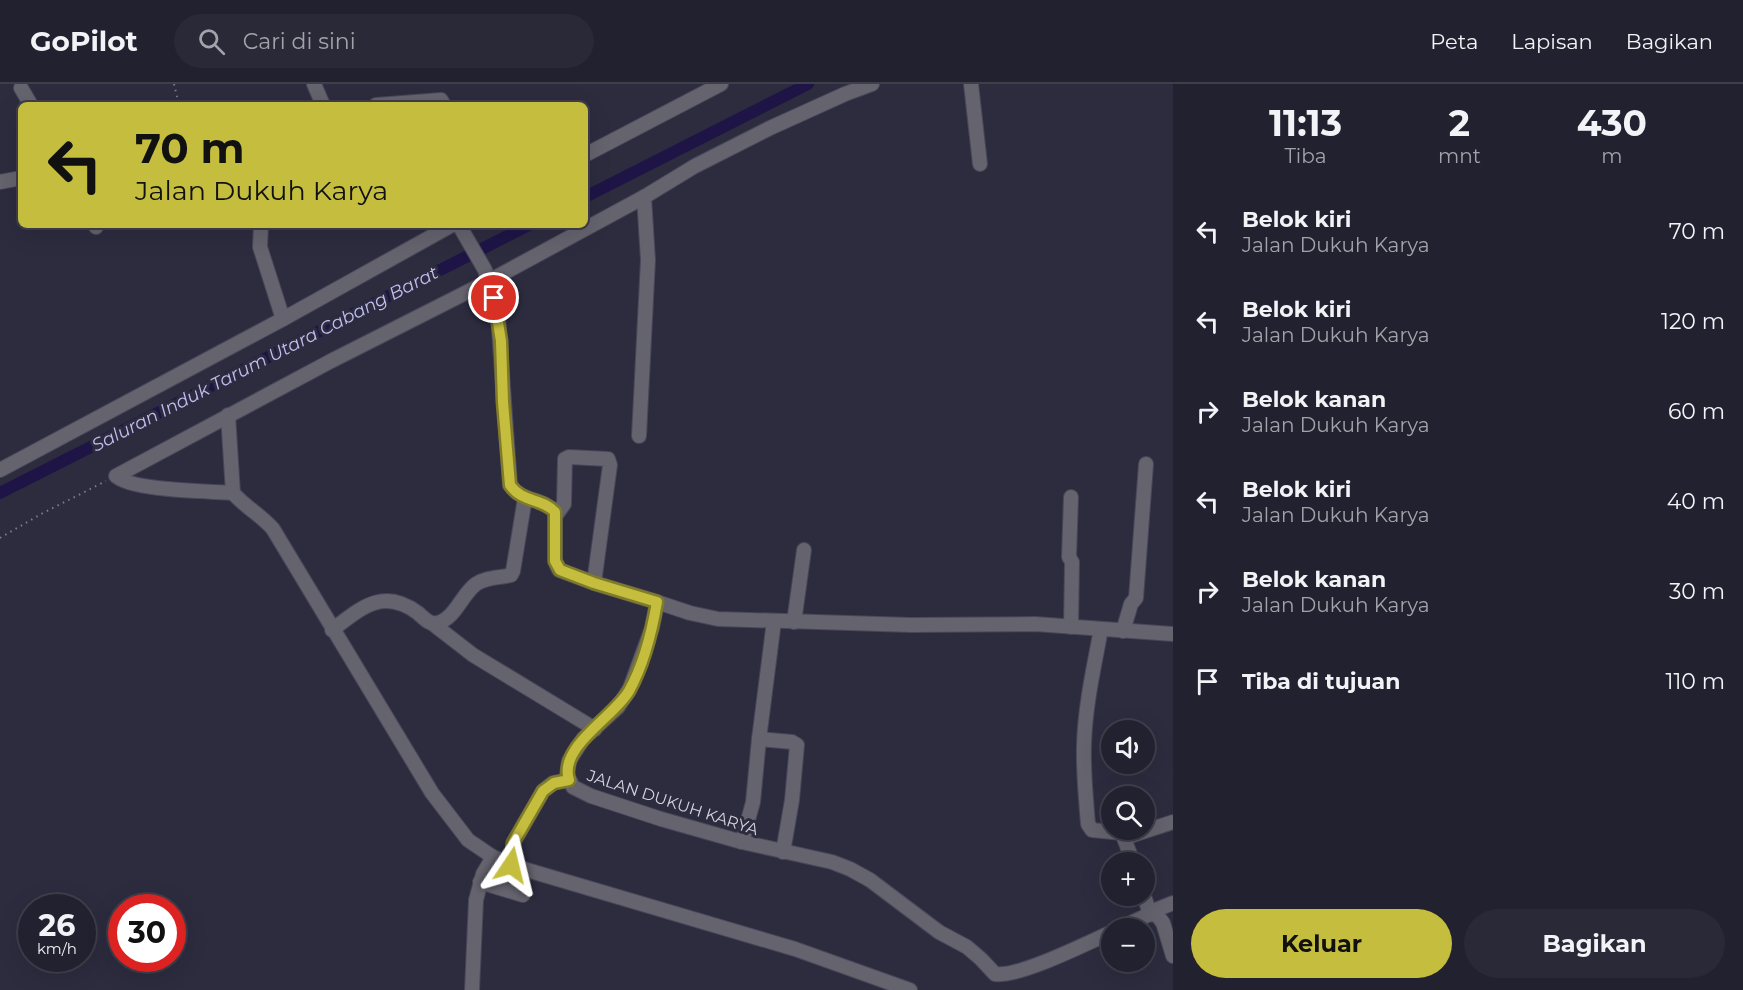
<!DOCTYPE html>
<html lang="id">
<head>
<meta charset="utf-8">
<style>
  :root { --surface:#22212f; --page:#2a2937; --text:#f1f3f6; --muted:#a2a3aa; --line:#3f3e4b; --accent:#c4bd3e }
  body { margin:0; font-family:Montserrat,sans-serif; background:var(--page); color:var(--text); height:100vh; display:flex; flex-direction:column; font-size:22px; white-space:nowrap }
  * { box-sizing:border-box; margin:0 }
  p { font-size:20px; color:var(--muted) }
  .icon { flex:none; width:33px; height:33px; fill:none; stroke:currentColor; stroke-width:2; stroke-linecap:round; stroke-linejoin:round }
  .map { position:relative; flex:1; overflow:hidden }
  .side { display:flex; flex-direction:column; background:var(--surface); width:570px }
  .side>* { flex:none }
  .top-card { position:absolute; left:18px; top:18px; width:570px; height:126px; border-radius:9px; box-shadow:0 6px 24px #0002,0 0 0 2px var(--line); background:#c4bd3e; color:#111; overflow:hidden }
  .fabs { position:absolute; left:1101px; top:636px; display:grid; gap:12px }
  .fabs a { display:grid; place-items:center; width:54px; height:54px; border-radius:50%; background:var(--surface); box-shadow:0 6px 24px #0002,0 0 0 2px var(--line); font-size:30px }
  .speed { position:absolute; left:18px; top:810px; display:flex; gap:12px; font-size:30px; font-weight:700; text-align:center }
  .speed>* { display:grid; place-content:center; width:78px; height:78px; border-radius:50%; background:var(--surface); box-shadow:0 6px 24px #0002,0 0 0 2px var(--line); line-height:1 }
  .speed small { font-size:15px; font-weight:400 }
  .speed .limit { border:9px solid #d22; background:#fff; color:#111 }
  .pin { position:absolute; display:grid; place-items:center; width:51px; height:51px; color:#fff; margin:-26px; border:3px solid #fff; border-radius:50%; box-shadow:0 2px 6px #0007 }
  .me { position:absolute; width:66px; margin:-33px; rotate:10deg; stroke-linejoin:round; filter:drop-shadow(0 0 4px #0008) }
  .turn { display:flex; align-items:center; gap:21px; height:126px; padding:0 18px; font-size:27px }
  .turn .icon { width:78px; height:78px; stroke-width:2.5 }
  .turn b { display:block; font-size:42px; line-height:51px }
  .eta { display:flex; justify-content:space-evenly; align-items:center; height:102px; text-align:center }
  .eta b { font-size:36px; font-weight:700; line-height:42px }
  .action { display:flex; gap:12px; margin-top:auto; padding:12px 18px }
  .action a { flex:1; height:69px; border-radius:36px; background:var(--accent); color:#111; font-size:24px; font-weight:700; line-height:69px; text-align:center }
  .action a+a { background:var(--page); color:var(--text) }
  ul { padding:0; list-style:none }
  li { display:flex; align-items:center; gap:18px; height:90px; padding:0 18px }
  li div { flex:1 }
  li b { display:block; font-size:22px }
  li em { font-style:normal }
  header { display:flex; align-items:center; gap:36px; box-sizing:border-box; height:84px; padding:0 30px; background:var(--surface); border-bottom:2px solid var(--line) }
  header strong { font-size:28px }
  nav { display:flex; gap:33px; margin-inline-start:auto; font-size:21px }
  .search { width:420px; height:54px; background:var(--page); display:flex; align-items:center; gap:15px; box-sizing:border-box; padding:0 21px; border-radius:33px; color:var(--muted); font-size:22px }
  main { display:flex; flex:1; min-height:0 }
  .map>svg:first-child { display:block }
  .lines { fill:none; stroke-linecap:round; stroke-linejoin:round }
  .canal { stroke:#1e1546; stroke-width:12 }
  .street-casing { stroke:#484759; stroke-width:16 }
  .path { stroke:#7c7b8c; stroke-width:2; stroke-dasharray:1.5 4.5; stroke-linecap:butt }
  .street { stroke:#64636e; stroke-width:14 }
  .route-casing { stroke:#7f7b28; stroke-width:15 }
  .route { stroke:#c4bd3e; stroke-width:10 }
  .labels { text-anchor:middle; stroke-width:6; stroke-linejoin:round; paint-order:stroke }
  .street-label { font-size:16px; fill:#d3d3e0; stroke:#2d2c3f }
  .water-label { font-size:18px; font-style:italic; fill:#c0bff1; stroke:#2d2c3f }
</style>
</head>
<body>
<header>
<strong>GoPilot</strong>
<div class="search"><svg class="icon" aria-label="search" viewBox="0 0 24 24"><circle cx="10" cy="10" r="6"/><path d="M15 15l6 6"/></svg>Cari di sini</div>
<nav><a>Peta</a><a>Lapisan</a><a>Bagikan</a></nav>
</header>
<main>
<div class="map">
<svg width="1173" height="906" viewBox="0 0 1173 906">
  <rect width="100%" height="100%" fill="#2d2c3f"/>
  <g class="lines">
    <g class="canal">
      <polyline points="585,113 808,0"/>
      <polyline points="0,409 529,141"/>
    </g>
    <g class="street-casing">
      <g id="street">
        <polyline points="314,0 323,21"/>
        <polyline points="971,0 980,80"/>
        <polyline points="21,4 31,21"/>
        <polyline points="376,21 441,16 444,21"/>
        <polyline points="585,71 721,0"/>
        <polyline points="0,98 21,94"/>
        <polyline points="95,141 96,143"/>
        <polyline points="261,141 260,163 283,235"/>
        <path d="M459,141L485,186L498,232L510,401C521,418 543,414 555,428V477L559,486L594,499L657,518L652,544L630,604L618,623L583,655L569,677L567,691L573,703L591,712L661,735L742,758L832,778L850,785L870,796L939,848L967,863L981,875L995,890C1018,894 1087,859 1112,848"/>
        <path d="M228,331L233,409C245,423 261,431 273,445L432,709L468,756L493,773L527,786L795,865L910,906"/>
        <polyline points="639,352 648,176 644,113"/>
        <polyline points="0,386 283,235 452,141"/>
        <path d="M233,409C208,407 132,407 116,392L331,277L489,197L644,113L695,82L770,44L845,10L872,0"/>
        <polyline points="556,431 564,420 565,375 569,373 608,375 610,381 594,499"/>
        <polyline points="657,518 690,529 718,535 911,541 1035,540 1173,550"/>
        <polyline points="794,538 804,466"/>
        <polyline points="433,540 473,571 595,645"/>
        <polyline points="1071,543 1072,478 1069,473 1071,413"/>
        <path d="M1101,545C1094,583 1085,622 1084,661C1083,687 1086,714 1088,740L1092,746L1122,749L1133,778"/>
        <path d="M332,546C361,524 383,503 418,529C424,534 429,541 437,539C455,535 462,510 476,500C486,493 499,494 511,491L513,487L525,414"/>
        <polyline points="1123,547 1131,520 1136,514 1146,380"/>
        <polyline points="759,655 792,658 797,661 792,716 783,768"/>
        <polyline points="1124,754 1173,738"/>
        <polyline points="742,758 753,718 759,655 774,537"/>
        <polyline points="511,781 513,759 543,707 553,699 569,696"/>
        <polyline points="480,798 523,811"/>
        <polyline points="1144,812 1150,830"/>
        <polyline points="1154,830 1158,825 1173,819"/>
        <polyline points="1120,844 1150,830 1157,831 1163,839 1173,872"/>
        <polyline points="472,906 476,816 483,790 493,773"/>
      </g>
    </g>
    <g class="path">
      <polyline points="174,0 179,21"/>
      <polyline points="0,454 43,429 106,397"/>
    </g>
    <use href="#street" class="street"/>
  </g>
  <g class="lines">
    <g class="route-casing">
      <path id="route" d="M494,214L501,257L503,318L510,401C522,419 543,414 555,428V477L560,486L594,499L657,518C652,547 643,582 629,607C614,633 558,663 569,696L554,699L543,707L513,759L511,781"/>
    </g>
    <use href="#route" class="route"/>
  </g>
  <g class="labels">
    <g class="street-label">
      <text transform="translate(673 718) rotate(18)" y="6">JALAN DUKUH KARYA</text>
    </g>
    <g class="water-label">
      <text transform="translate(265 275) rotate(-27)" y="6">Saluran Induk Tarum Utara Cabang Barat</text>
    </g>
  </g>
</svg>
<div class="fabs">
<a><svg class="icon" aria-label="sound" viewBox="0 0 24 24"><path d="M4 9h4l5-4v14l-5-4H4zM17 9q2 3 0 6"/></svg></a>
<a><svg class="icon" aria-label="search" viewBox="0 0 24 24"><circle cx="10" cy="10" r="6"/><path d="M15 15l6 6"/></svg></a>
<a>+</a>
<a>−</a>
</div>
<div class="speed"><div>26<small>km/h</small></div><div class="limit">30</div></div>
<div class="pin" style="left:494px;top:214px;background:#d93025"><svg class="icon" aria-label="arrive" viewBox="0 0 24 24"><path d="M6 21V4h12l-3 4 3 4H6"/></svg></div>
<svg class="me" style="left:511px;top:781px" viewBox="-20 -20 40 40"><path d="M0-17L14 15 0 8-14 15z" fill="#c4bd3e" stroke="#fff" stroke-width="4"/></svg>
<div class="top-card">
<div class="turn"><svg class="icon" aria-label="left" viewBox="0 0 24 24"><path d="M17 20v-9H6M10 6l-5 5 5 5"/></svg><div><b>70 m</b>Jalan Dukuh Karya</div></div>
</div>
</div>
<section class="side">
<div class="eta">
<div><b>11:13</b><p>Tiba</p></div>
<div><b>2</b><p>mnt</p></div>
<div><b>430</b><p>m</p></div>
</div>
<ul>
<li><svg class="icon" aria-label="left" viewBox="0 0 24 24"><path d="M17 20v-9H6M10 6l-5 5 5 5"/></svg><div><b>Belok kiri</b><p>Jalan Dukuh Karya</p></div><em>70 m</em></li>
<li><svg class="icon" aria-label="left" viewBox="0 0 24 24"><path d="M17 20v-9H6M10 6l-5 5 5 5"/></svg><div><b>Belok kiri</b><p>Jalan Dukuh Karya</p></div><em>120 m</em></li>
<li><svg class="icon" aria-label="right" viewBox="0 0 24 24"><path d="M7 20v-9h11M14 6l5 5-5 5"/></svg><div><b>Belok kanan</b><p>Jalan Dukuh Karya</p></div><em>60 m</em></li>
<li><svg class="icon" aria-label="left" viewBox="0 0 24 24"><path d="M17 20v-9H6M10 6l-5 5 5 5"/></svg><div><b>Belok kiri</b><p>Jalan Dukuh Karya</p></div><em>40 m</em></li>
<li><svg class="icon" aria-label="right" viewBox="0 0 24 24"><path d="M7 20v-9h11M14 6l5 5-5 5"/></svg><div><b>Belok kanan</b><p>Jalan Dukuh Karya</p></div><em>30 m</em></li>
<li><svg class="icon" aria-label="arrive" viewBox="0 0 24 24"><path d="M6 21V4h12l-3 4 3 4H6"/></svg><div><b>Tiba di tujuan</b></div><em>110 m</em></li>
</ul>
<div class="action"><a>Keluar</a><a>Bagikan</a></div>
</section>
</main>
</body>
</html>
